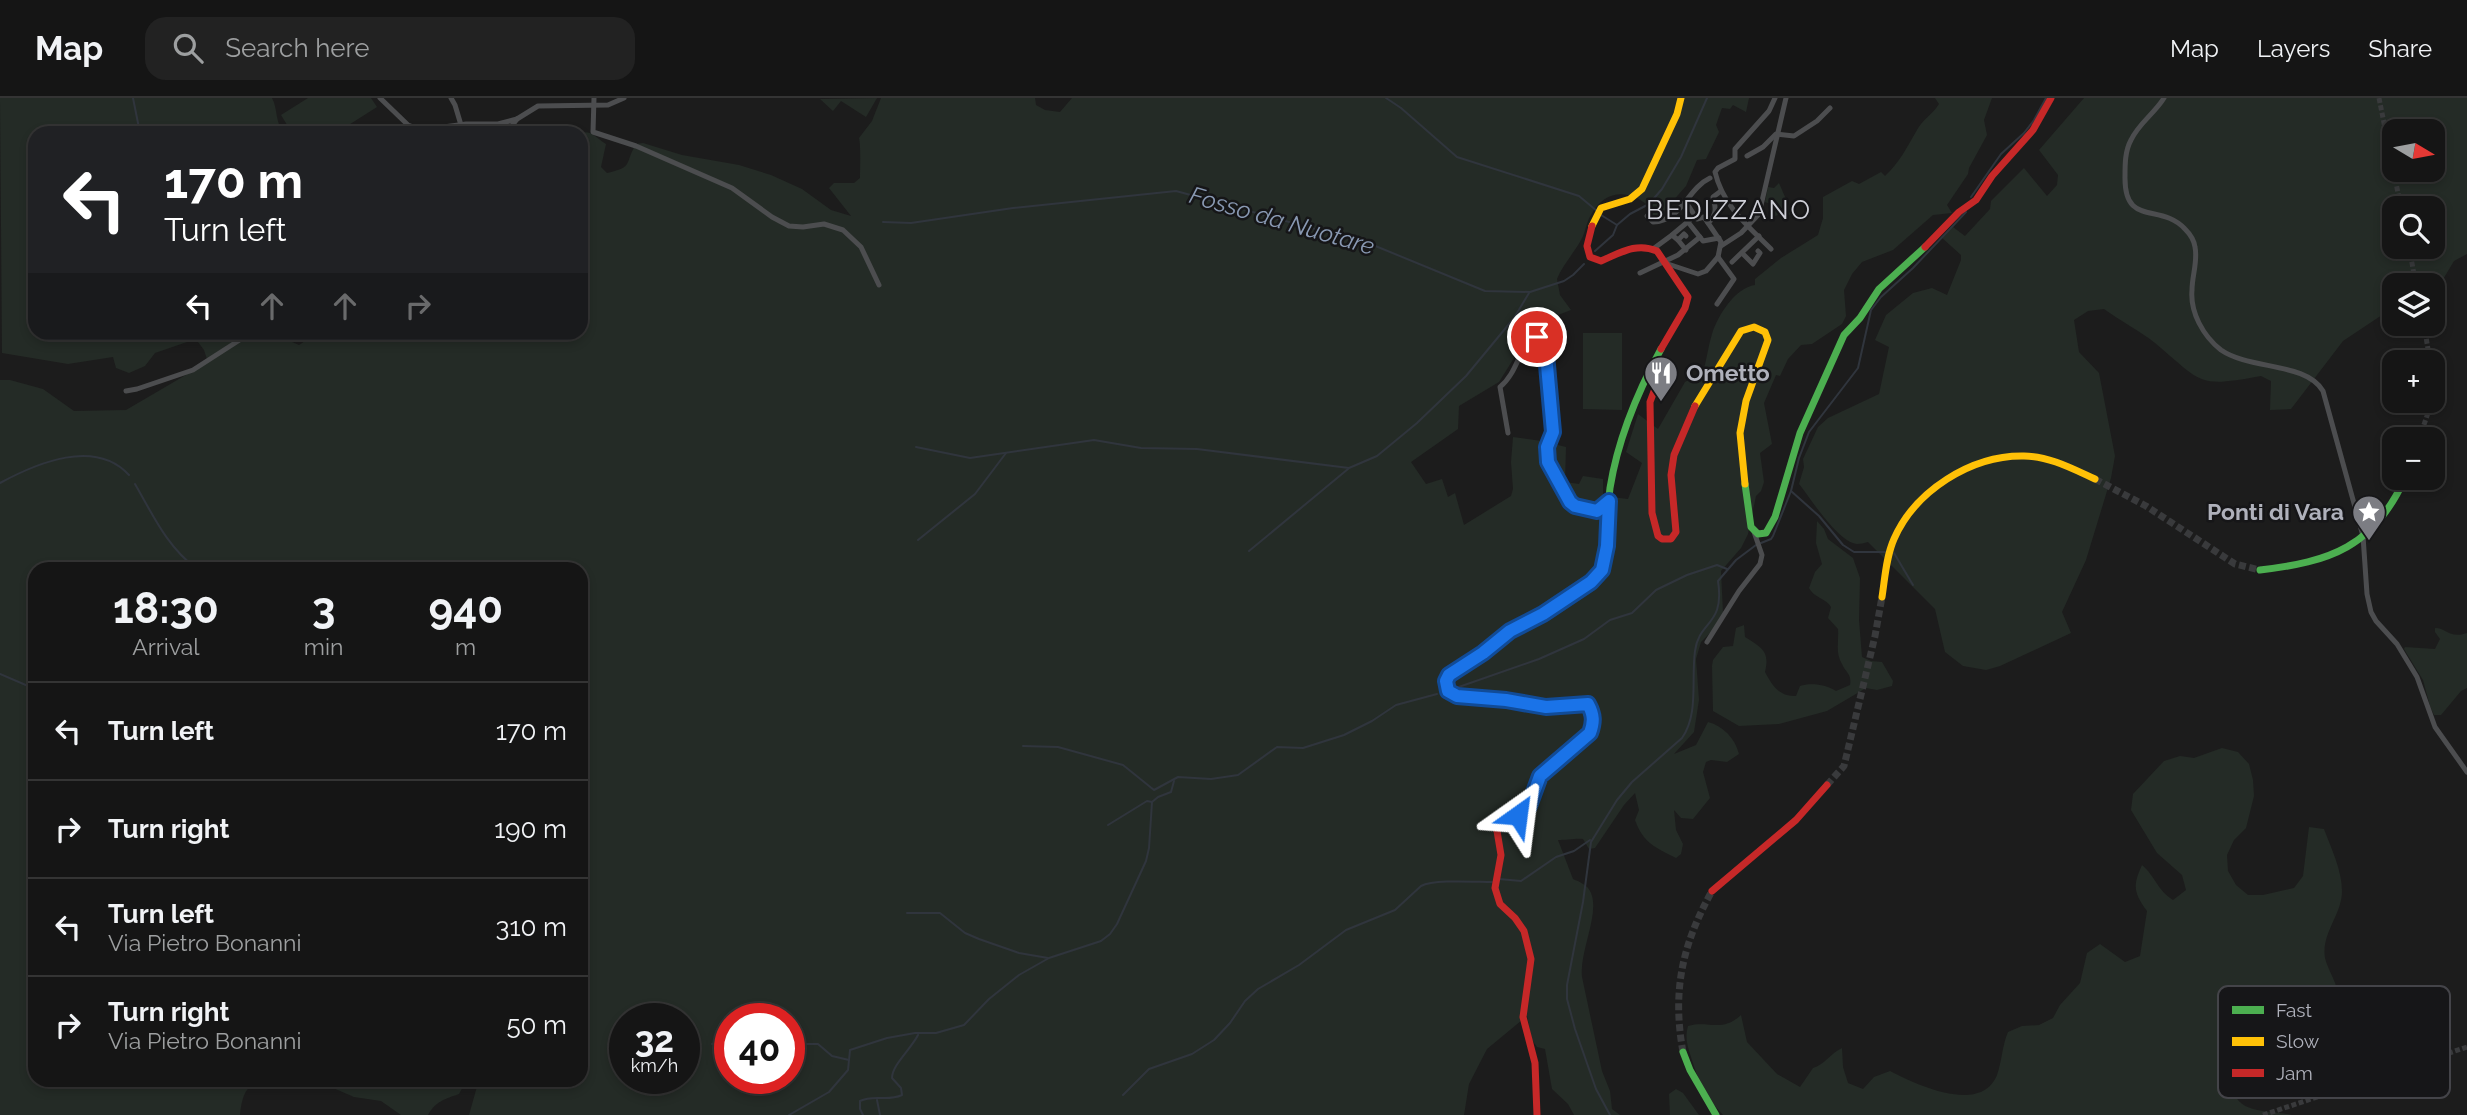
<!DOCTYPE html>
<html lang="en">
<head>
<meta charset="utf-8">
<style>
  :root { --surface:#151515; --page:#222; --text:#f1f3f6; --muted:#9d9fa0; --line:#343434 }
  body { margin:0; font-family:Raleway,sans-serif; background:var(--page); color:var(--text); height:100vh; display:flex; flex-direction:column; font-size:26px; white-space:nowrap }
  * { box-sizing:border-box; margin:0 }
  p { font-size:23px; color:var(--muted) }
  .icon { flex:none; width:38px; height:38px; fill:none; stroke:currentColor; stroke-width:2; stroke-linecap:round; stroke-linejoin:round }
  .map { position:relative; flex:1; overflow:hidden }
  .sheet { position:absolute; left:28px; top:464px; width:560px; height:525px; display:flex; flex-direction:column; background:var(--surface); border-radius:21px; box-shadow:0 4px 10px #0003,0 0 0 2px var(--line) }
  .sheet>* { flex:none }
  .hud { position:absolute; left:28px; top:28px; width:560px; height:214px; border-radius:21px; box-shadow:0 4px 10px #0003,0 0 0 2px var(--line); background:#202124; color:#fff; overflow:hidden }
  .needle { width:46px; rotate:100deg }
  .buttons { position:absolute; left:2382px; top:21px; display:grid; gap:14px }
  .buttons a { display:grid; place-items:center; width:63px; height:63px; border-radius:14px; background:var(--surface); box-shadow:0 4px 10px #0003,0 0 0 2px var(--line); font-size:35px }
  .speed { position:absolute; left:609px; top:905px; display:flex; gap:14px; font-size:35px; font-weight:700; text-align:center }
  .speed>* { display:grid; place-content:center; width:91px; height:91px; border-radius:50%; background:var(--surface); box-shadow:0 4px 10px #0003,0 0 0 2px var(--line); line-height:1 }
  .speed small { font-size:18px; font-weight:400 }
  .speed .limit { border:10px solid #d22; background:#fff; color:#111 }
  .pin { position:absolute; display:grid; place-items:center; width:60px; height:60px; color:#fff; margin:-30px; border:4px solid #fff; border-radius:50%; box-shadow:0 2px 7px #0007 }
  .me { position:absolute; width:77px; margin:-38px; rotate:31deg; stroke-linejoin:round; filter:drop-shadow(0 0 5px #0008) }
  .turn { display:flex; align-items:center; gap:24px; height:147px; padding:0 21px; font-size:32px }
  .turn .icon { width:91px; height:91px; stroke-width:2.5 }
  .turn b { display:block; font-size:49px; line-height:60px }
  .lanes { display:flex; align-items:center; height:66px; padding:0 21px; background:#0003; justify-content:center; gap:35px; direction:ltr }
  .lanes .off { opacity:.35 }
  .eta { display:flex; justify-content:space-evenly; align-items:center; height:119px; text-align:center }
  .eta b { font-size:42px; font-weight:700; line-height:49px }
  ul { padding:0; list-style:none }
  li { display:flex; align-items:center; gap:21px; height:98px; padding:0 21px; border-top:2px solid var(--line) }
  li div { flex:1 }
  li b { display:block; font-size:26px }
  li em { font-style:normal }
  header { display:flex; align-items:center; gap:42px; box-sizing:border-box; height:98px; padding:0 35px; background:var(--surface); border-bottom:2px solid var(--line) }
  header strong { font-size:33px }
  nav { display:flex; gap:38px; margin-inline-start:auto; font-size:24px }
  .search { width:490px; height:63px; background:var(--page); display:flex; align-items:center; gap:18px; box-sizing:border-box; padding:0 24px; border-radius:21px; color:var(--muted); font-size:26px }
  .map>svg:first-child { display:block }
  .green { fill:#242b26; fill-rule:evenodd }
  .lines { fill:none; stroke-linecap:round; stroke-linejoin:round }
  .stream { stroke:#30353d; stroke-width:2 }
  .street-tunnel { stroke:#393a3c; stroke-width:5; stroke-dasharray:5 2.5; stroke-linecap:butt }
  .secondary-tunnel { stroke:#393a3c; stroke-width:7; stroke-dasharray:7 3.5; stroke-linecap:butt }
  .street { stroke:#4c4d4f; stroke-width:5 }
  .fast { stroke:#4caf50; stroke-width:7 }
  .slow { stroke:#ffc107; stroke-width:7 }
  .jam { stroke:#c62828; stroke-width:7 }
  .route-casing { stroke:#114b97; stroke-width:18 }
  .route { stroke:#1a73e8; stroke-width:12 }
  .labels { text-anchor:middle; stroke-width:5; stroke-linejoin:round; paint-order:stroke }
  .poi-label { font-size:23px; font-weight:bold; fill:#afb1bb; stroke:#161618; text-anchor:start }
  .water-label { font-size:24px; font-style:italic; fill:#8999b3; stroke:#161618 }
  .quarter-label { font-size:26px; letter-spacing:2px; fill:#cfd0d8; stroke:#161618 }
  .key { fill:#161618; stroke:#444449; stroke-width:2 }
  .key-label { font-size:19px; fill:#afb1bb }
</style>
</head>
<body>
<header>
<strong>Map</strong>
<div class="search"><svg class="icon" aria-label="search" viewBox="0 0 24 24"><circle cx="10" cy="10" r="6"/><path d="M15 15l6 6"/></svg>Search here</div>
<nav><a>Map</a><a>Layers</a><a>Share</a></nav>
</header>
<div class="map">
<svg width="2467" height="1017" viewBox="0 0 2467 1017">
  <rect width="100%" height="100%" fill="#1c1c1c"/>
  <g class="green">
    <path d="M0,0H272C278,11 275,25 284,35H35V234H286L292,244L299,247L319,234H581L580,35C592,32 596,40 606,46L601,69L607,75C634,69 624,66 636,46L643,45L682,57L739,67L771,77L802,91L831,112L851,118L829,90L834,85H854L860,80C860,70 861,48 859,40L872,23L881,0H1035L1036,7L1045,12L1060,14L1072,0H1749L1746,14L1733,7L1730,11L1722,10L1716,27L1719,34L1706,61L1697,62L1686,88L1657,121L1651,118V110C1631,91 1605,90 1591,117C1587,123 1586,131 1583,138C1576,153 1563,166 1557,181L1560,197L1571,212L1558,217V233L1529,236L1499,284L1459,308L1458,331L1411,364L1426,386L1442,381L1448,399L1455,395L1464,427L1511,398L1513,391L1511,364L1513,339L1542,343L1566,349L1565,384L1579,386L1583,378L1603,381V398L1628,401L1642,365L1626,354L1638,316L1658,331L1685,284L1703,274C1707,261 1708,248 1712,236C1718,217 1735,190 1755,187V181L1781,160L1818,137L1823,120V99L1852,83L1859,86L1881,74L1885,78C1900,64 1907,49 1917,32C1922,22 1933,16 1939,6L1935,0H1992L1984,22L1987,37L1969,70L1968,76L1947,107L1952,115L1933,117L1893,152L1862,164L1852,176L1844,192L1846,218L1842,226L1812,246L1801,247L1788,261L1780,278L1776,277L1764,305L1772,346L1760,355L1764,384L1761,393L1756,398L1748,436L1741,450L1721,473L1723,515L1712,533L1701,544L1696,561L1699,602L1694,634L1674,656L1696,647L1708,624C1723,628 1735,640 1739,656L1727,664L1711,662L1706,664L1703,674L1710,700L1693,721L1681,720L1674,712L1676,732L1683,746L1681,756L1676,760C1655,749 1643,745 1635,722L1639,712L1635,695L1624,707L1595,750L1589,751L1583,741C1578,740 1565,742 1558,742L1573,781C1580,784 1588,787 1591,795C1600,816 1579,854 1582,879L1602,973L1610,993L1612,1011L1620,1017H1574L1568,1006L1552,991L1545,951L1537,949L1532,942L1527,918L1487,951L1469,986L1464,1017H469L478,985H465L459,996C445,1001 436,1003 428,1017H401L381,1003L354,999L324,986L294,982H581V471H35V832L27,831L35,840V982H291C265,994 245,969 240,1017H0V282H10L43,291L74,313L126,312L208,264L204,252L198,244H187L155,255L145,268L129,275L116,270L113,259L68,266L2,255ZM625,920H684V980H625ZM730,920H789V980H730Z"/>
    <polygon points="308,0 371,0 377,9 336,35 292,35 281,17"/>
    <polygon points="877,0 866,19 841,3 833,13 820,1"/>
    <path d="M2084,0H2467V156L2454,163L2442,183L2433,188L2394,187V209L2343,243L2291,311L2270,312L2271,283L2261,278C2196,290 2203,285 2155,245C2139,232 2120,223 2104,211L2088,213L2074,222L2079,254L2099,275L2115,358L2111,380L2086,462L2062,514L2071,535L2000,568L1986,572L1963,568L1945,554L1935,511L1868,444C1864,445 1861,446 1857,446C1838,444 1811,401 1799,386L1804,369L1803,361L1818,329L1828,320L1879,296L1889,249L1875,242L1886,217L1913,195L1932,190L1947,197L1961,162V157L1941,139L1953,129L1965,138L1990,111L1991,103L2024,70L2047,98L2057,87L2058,77L2039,52ZM2394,33H2432V72H2394ZM2394,110H2432V149H2394Z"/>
    <polygon points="1779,85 1792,115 1781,122 1779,116 1774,119 1768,113 1770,106 1765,104 1768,89 1774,90"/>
    <polygon points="1583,235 1622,235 1622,312 1583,311"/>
    <path d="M1817,423L1824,431L1828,441L1853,460L1860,480L1859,522L1862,559L1871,563L1882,564L1893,583L1892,588L1877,592L1866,590L1827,613L1779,626L1739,628L1713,613L1712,568L1713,562L1723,549L1733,548L1736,530L1744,527L1745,539C1762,550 1770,553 1765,574C1772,587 1779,599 1796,598L1800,588C1811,584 1827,587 1836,593L1850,587C1852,576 1846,575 1842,566C1835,554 1839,544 1838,531L1828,520L1831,509C1826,500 1814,500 1809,490L1815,474L1822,466L1816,445Z"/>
    <path d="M2435,530C2447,530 2449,541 2467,535V590L2461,593L2441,617H2434L2430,608L2423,582L2404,551L2405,549L2435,551L2440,541L2435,534Z"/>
    <path d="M2222,650L2238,654L2249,666L2253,682L2254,698L2246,730L2234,742L2227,757L2228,773L2236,787L2248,797H2263L2294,790L2303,778L2309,729L2324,731C2331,750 2342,772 2342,793C2342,817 2321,835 2325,860C2328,872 2336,883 2338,895C2339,907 2335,954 2327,962C2319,970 2304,972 2294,979C2287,985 2285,993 2274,994C2257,995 2257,980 2233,988C2234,1017 2272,1012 2292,1017H1723C1703,995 1699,984 1690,956C1687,946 1685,940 1688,928C1708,922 1722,935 1741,917L1747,944L1777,976L1800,989L1813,970C1824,967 1831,955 1842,950L1843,969L1848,985L1863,991L1874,979L1890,973C1917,987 1981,1017 1997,977C2002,963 2002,948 2008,934L2022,928L2039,927L2053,920L2060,907L2080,885L2087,855L2100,846L2125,864L2140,858L2147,813C2133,794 2133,787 2142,767C2156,779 2157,792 2173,802L2186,792L2182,777L2157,755L2131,712L2133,696L2164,663L2180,658L2194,660Z"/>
    <polygon points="1676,991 1683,995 1699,1017 1670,1017 1669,996"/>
  </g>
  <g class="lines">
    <g class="stream">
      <polyline points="133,0 140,35"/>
      <polyline points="1386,0 1401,10 1457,59 1579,98 1597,113"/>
      <polyline points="1971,99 2001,56 2024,35 2034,22 2046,0"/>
      <polyline points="1601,117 1617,127"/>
      <polyline points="883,124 911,125 1013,110 1176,93 1373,147 1485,193 1530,194 1564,183 1573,177 1584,166"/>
      <polyline points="1595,153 1613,137 1617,127 1630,116 1649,106 1662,91 1681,59 1707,0"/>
      <polyline points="916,349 970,360 1094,342 1141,350 1197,351 1349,370 1377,358 1417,325 1466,278 1514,220 1529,195"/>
      <path d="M0,385C37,365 95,340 129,377"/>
      <path d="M135,386C153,417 167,449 197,471"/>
      <polyline points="1791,393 1819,418 1843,447 1854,454 1888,454"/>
      <polyline points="918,442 975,396 1006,355"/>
      <polyline points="1761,445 1771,441 1773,438 1791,393 1799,360 1809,334 1858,270 1871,212 1881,199 1913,170 1966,114"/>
      <polyline points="1249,453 1348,371"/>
      <polyline points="1894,455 1913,487"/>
      <polyline points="0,576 35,591"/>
      <polyline points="1453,591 1539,561 1584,541 1610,522 1632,515 1656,492 1687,477 1717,467 1727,471"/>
      <polyline points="1023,648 1058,649 1123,667 1154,692 1178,679 1211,681 1238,677 1277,649 1303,650 1344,637 1372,623 1396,607 1437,596"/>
      <polyline points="1108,727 1147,703 1152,704 1158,699 1171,694 1174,683"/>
      <polyline points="1499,781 1521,783 1556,759 1574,753 1590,742"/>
      <polyline points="907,815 940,815 965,835 979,841 1019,855 1048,860"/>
      <polyline points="712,946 730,949"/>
      <polyline points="789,946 818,946 832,958 849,962"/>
      <path d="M1123,997L1149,971L1192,956L1214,942L1230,925L1245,903L1258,891L1299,867L1346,832L1395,812L1421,788C1434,781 1476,784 1492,784"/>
      <polyline points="877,1002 880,1017"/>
      <polyline points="789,1017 829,994 848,972 850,952 887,940 915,935 936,935 964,927 989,901 1019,877 1049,860 1101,843 1110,836 1117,826 1146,763 1149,750 1152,704"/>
      <path d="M863,1017L860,1011V1003C874,996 887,1004 902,997L901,990L892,980C892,967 911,951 918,937"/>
      <path d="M1610,1017L1596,991L1575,931L1567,901V887L1583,804L1591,744L1617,702L1632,684L1682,640C1699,616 1691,581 1695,553C1699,522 1725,528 1718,483L1736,462L1756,447"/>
    </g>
    <g class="street-tunnel">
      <polyline points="2379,0 2401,110"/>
      <polyline points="2409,149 2416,187"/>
      <polyline points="2424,226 2430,264"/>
      <polyline points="2419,341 2428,315 2428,303"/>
      <polyline points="2263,1017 2467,949"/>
    </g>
    <g class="secondary-tunnel">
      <polyline points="2095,381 2146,408 2235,466 2260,472"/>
      <polyline points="1827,687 1844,668 1875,538 1882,499"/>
      <path d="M1683,954C1672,893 1682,847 1712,793"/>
    </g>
    <g class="street">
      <polyline points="380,0 408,27 421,32 466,26 498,26 517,21 538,8 608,7 624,0"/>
      <polyline points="451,0 455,7 461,27"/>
      <polyline points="594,0 593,34 636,48 732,90 772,119 789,128 803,129 824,126 843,132 861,149 879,187"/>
      <path d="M2164,0C2155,15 2139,25 2131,42C2125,53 2125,66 2125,78C2124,130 2160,104 2185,131C2190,136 2194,142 2195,149C2198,163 2192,178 2192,192C2190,214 2203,238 2221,252C2250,272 2306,264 2323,293L2363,438L2367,496L2371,514L2376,523L2397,546L2417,579L2435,629L2467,674"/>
      <polyline points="473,35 486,30 511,29 517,21"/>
      <polyline points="1747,58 1763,49 1776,36 1794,38 1817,23 1830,10"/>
      <polyline points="1686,104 1697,121 1704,119 1721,144 1718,159"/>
      <path d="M1647,118L1653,124C1682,123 1687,91 1710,80"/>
      <polyline points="1688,124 1703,143 1719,140"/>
      <path d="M1708,125C1717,117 1716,110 1713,99L1721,93"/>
      <polyline points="1672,137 1690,122"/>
      <polyline points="1721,148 1741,135 1759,116 1786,0"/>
      <polyline points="1653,151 1672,137 1678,142"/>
      <path d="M1771,151C1748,128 1723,108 1715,74L1718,70L1735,61V51L1769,13L1775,0"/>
      <polyline points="1686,152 1678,142 1684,136 1686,138"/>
      <polyline points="1742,155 1753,166 1760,155 1758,153"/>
      <polyline points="1732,164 1759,138"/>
      <polyline points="1665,165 1698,176 1706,173 1718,159"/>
      <polyline points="1640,175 1678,157 1700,139"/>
      <polyline points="1717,206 1734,181 1718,159"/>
      <polyline points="126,293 137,291 193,272 252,234"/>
      <path d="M1508,335L1500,289C1515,277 1518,257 1529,242L1541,240L1545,245L1549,271L1553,334L1547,349L1548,364L1570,404L1575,408L1597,413L1609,403"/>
      <polyline points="1707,544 1739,493 1760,466 1762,457 1754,434"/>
    </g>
    <g class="fast">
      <polyline points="1745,386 1751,429 1758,436 1766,435 1775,419 1800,335 1844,237 1860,220 1879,191 1925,149"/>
      <path d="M2260,472C2330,464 2374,449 2405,380"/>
      <path d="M1521,715C1535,703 1531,689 1541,677C1561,654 1604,642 1588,606L1546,609L1506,602L1457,598L1448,593L1445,583C1454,570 1471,564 1483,555C1493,548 1502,538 1512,532C1536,519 1585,496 1600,474C1612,457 1607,411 1610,390C1618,340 1637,295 1661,251"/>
      <polyline points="1683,954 1690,972 1716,1017"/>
    </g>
    <g class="slow">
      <polyline points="1592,128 1601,110 1630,101 1642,91 1677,16 1681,0"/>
      <polyline points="1695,308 1741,233 1754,229 1765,234 1768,242 1746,303 1740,335 1745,386"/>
      <path d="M1882,499C1885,480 1886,459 1894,441C1915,393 1971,357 2024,358C2049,358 2073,371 2095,381"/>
    </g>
    <g class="jam">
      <path d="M1592,128L1587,148L1590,159L1601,163C1620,155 1636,144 1657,153L1688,199L1685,210L1661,251"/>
      <polyline points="1925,149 1959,114 1976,102 1992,78 2033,32 2051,0"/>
      <polyline points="1649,273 1659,280 1650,304 1652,415 1658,438 1662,441 1671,441 1676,434 1671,377 1674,357 1695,308"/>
      <polyline points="1521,715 1504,721 1499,726 1497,733 1501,757 1495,790 1500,806 1515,820 1524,833 1531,861 1523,919 1535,965 1537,1017"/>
      <polyline points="1712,793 1796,722 1827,687"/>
    </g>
  </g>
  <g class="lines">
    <g class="route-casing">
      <path id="route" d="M1518,717L1529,708L1540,678L1590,635C1594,624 1594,617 1588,606L1546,609L1506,602L1457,598L1448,593L1446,583L1449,577L1483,555L1510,533L1543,516L1591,484L1602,472L1607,448L1609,403L1597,413L1575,408L1570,404L1548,364L1547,349L1553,334L1545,245L1537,239"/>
    </g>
    <use href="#route" class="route"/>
  </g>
  <defs>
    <g id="restaurant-pin" transform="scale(1.75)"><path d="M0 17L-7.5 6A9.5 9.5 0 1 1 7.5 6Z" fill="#7c7d83" stroke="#161618"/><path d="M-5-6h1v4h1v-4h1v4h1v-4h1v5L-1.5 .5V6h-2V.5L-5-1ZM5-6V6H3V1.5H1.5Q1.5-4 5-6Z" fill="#fff"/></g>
    <g id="sight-pin" transform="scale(1.75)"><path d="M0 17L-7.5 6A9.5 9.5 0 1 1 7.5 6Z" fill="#7c7d83" stroke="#161618"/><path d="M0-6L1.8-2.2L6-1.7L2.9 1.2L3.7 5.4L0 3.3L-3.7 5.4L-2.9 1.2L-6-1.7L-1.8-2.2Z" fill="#fff"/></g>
  </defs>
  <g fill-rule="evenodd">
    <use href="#restaurant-pin" x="1661" y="275"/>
    <use href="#sight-pin" x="2369" y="414"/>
  </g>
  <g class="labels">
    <g class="poi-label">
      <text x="1686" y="283">Ometto</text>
      <text x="2344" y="422" text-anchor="end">Ponti di Vara</text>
    </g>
    <g class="water-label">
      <text transform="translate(1282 123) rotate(16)" y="8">Fosso da Nuotare</text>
    </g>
    <g class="quarter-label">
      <text x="1729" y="121">BEDIZZANO</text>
    </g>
  </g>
  <rect x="2218" y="888" width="232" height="112" rx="10" class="key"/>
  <rect x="2232" y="908" width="32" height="8" fill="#4caf50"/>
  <rect x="2232" y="939" width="32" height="9" fill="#ffc107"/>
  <rect x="2232" y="971" width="32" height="8" fill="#c62828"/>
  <g class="key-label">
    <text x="2276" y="919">Fast</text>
    <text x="2276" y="950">Slow</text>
    <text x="2276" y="982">Jam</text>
  </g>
</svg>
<div class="buttons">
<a><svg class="needle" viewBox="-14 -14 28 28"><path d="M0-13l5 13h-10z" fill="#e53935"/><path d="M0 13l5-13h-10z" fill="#9d9fa0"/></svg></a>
<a><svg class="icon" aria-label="search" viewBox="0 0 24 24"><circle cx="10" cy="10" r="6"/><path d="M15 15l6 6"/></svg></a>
<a><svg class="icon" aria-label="layers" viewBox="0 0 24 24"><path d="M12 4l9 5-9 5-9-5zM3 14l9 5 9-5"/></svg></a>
<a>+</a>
<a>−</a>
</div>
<div class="speed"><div>32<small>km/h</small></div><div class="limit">40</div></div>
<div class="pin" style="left:1537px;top:239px;background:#d93025"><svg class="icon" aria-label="arrive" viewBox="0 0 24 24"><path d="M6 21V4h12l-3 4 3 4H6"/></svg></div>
<svg class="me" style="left:1518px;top:717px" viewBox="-20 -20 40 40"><path d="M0-17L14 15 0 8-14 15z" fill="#1a73e8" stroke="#fff" stroke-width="4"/></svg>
<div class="hud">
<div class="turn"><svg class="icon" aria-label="left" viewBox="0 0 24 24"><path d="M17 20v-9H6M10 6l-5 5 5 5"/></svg><div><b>170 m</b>Turn left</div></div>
<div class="lanes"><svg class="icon" aria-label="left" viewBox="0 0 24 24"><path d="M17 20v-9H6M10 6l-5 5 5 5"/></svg><svg class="icon off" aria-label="ahead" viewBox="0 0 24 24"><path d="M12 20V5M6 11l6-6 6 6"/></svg><svg class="icon off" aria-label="ahead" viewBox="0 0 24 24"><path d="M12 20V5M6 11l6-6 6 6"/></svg><svg class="icon off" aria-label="right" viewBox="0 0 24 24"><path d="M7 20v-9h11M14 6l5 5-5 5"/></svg></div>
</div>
<section class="sheet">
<div class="eta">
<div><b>18:30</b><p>Arrival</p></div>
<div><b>3</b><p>min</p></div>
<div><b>940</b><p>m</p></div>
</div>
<ul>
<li><svg class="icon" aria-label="left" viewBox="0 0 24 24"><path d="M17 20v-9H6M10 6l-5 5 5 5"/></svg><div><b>Turn left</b></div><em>170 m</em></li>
<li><svg class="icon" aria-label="right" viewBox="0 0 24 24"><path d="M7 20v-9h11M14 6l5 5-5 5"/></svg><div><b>Turn right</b></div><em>190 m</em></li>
<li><svg class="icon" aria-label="left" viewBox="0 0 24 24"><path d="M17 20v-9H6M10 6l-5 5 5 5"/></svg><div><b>Turn left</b><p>Via Pietro Bonanni</p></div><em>310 m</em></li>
<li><svg class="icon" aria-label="right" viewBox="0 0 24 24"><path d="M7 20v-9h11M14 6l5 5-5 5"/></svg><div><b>Turn right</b><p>Via Pietro Bonanni</p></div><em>50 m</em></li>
</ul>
</section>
</div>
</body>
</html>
